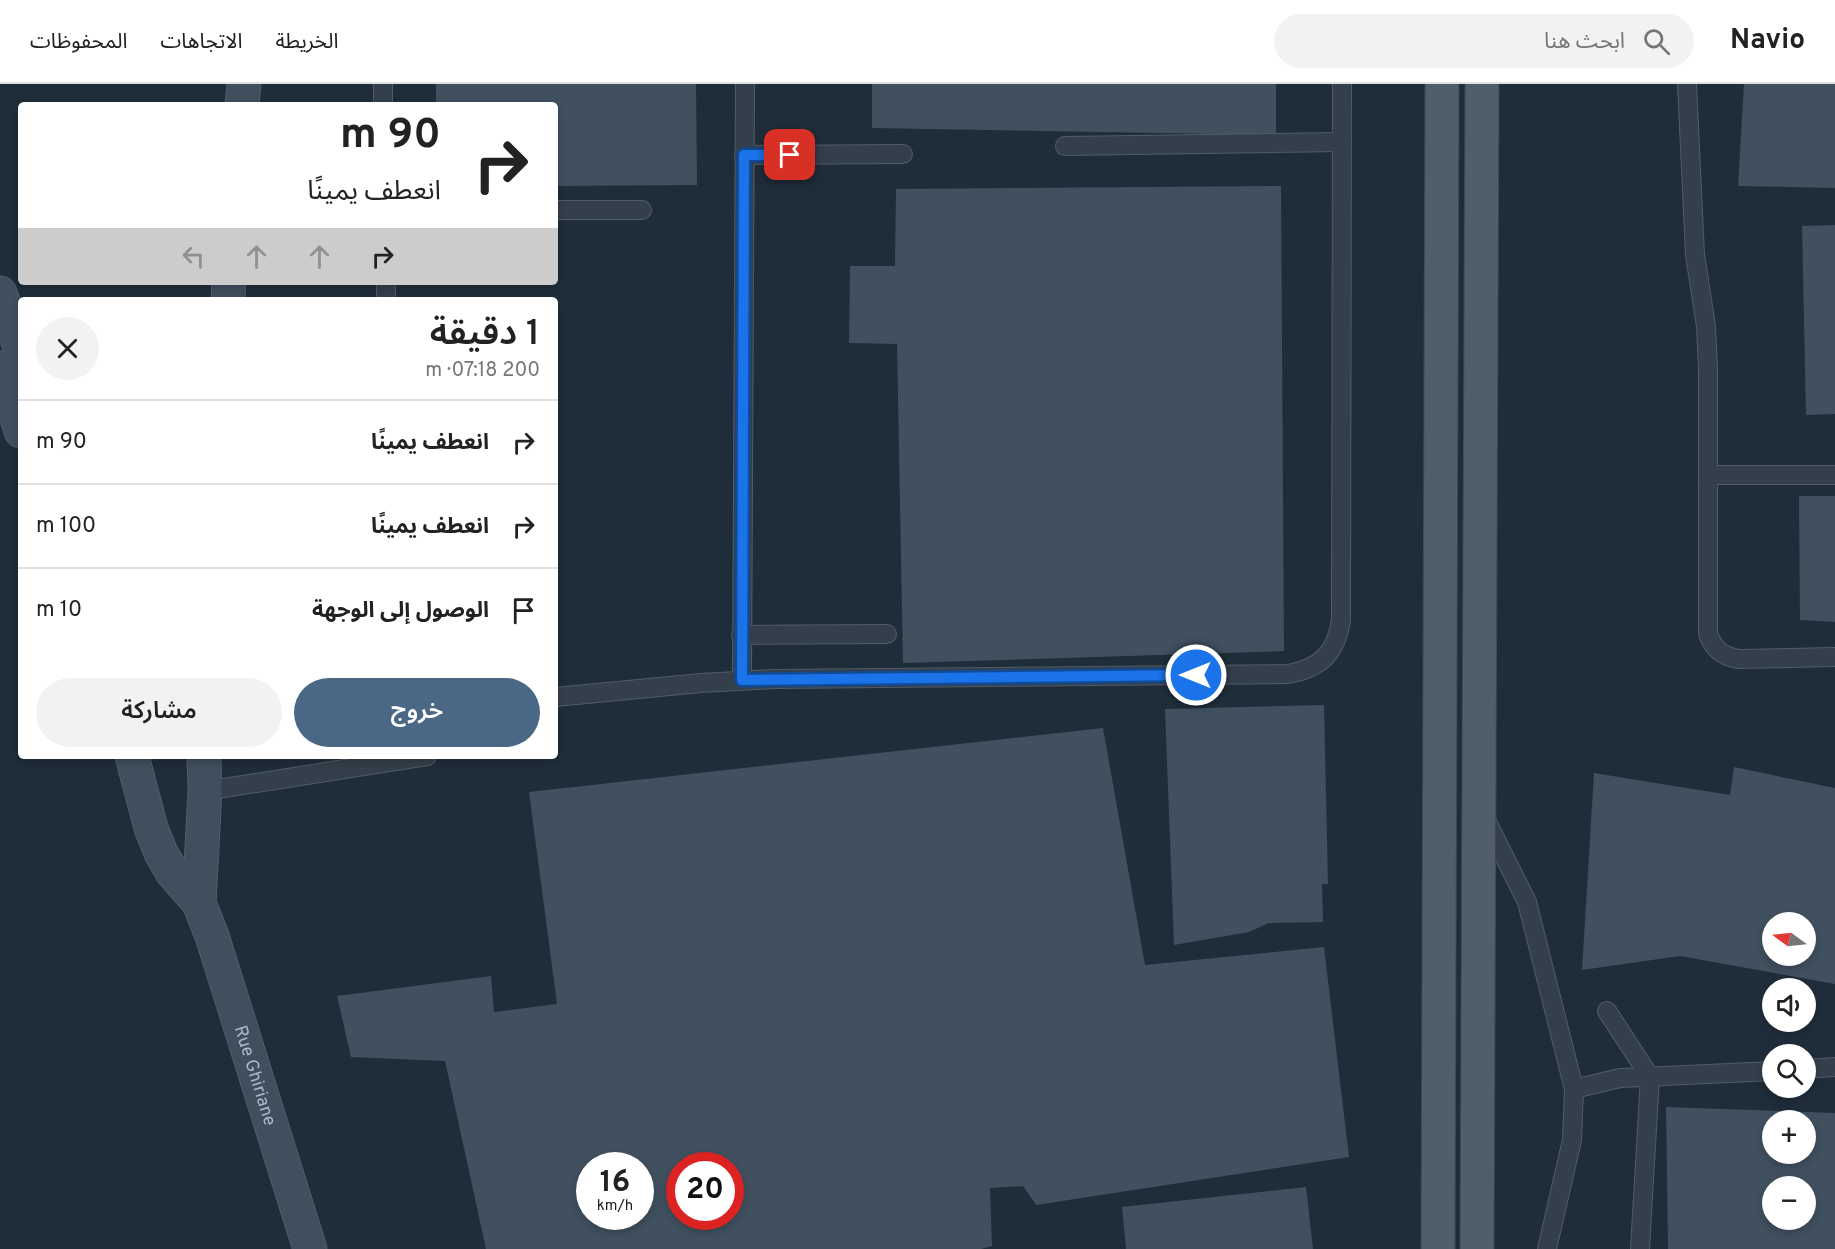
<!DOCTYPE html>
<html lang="ar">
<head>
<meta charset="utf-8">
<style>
  :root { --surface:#fff; --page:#f2f2f2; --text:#222; --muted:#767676; --line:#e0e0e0; --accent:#4a6785 }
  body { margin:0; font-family:Overpass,"Noto Sans Arabic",sans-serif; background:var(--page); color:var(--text); direction:rtl; height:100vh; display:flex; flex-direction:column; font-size:22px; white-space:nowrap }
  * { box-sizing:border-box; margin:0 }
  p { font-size:20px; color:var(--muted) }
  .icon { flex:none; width:33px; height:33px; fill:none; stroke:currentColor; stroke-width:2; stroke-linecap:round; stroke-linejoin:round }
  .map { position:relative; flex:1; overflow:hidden; direction:ltr }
  .details { position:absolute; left:18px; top:213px; width:540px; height:462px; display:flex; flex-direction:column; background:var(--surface); border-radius:6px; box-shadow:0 3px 9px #0003; direction:rtl }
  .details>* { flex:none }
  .hud { position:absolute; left:18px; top:18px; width:540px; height:183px; border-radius:6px; box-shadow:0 3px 9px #0003; direction:rtl; background:#fff; color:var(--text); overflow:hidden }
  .needle { width:39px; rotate:285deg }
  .buttons { position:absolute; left:1762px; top:828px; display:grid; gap:12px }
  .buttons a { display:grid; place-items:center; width:54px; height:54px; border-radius:50%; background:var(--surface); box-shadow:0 3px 9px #0003; font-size:30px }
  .speed { position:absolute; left:576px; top:1068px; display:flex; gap:12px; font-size:30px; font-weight:700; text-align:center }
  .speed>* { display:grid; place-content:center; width:78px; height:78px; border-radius:50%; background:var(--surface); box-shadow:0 3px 9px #0003; line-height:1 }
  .speed small { font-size:15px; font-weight:400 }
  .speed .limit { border:9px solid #d22; background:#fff; color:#111 }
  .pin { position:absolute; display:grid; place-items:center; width:51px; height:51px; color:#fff; margin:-26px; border-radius:12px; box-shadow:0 3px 9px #0006 }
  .me { position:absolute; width:66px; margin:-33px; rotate:270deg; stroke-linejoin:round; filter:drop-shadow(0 0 4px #0008) }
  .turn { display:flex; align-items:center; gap:21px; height:126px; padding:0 18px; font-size:27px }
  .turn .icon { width:78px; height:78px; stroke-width:2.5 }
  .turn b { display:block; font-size:42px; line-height:51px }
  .lanes { display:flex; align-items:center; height:57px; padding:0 18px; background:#0003; justify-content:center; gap:30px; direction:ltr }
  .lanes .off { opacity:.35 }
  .round { display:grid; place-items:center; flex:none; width:63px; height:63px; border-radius:32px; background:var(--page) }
  .summary { display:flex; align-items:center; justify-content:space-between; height:102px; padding:0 18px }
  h1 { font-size:36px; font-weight:600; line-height:45px }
  .cta { display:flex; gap:12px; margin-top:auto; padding:12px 18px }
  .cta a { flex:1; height:69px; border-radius:36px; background:var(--accent); color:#fff; font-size:24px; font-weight:600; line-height:69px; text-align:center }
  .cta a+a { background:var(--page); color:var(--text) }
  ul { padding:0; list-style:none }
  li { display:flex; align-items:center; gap:18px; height:84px; padding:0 18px; border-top:2px solid var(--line) }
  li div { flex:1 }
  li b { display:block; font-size:22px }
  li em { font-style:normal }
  header { display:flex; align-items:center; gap:36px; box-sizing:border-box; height:84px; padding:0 30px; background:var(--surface); border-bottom:2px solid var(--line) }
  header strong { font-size:28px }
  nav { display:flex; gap:33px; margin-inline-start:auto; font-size:21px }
  .search { width:420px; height:54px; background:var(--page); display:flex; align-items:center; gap:15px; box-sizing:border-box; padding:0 21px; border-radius:33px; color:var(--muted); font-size:22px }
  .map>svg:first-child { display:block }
  .building { fill:#40505f; fill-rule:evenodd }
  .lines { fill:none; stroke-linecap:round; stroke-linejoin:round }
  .lane-casing { stroke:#505d68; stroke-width:20 }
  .secondary-casing { stroke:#505d68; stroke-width:35 }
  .primary-casing { stroke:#3c4854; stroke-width:35 }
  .lane { stroke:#333f4a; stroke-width:18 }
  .secondary { stroke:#404e5d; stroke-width:33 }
  .primary { stroke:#505e6a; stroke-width:33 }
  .route-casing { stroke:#114b97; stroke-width:15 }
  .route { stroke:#1a73e8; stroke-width:10 }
  .labels { text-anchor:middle; stroke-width:4.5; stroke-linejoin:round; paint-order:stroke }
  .street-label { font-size:18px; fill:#adbac7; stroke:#18242e }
</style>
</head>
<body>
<header>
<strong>Navio</strong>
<div class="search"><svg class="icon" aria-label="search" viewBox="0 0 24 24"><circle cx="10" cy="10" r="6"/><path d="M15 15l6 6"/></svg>ابحث هنا</div>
<nav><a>الخريطة</a><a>الاتجاهات</a><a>المحفوظات</a></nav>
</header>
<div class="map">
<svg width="1835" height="1165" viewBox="0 0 1835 1165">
  <rect width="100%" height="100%" fill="#1f2d3a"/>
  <g class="building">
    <polygon points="436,0 696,0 697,101 555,102 555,21 436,21"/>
    <polygon points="872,0 1276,0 1276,51 872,44"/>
    <polygon points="1744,0 1835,0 1835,104 1738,102"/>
    <polygon points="1281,102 1284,567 903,579 897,260 849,259 850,182 895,182 896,105"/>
    <polygon points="1835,141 1835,330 1806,331 1802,142"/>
    <polygon points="1799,412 1835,412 1835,538 1800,536"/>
    <polygon points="1324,621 1328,800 1322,800 1323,838 1269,839 1249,848 1174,861 1165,625"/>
    <path d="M1103,644L1145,881L1324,863L1349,1073L1036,1121L1023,1102L990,1104L992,1162L981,1165H486L445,977L351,973L337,912L491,892L494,928L557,920L529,708ZM590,1082H640V1132H590ZM680,1082H730V1132H680Z"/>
    <path d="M1734,683L1835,704V900L1680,872L1582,886L1594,689L1730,711ZM1773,838H1806V872H1773Z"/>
    <path d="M1666,1023L1835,1029V1165H1668ZM1773,1036H1806V1070H1773ZM1773,1102H1806V1136H1773Z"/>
    <polygon points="1306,1103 1313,1165 1126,1165 1122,1123"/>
  </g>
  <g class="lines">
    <g class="lane-casing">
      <g id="lane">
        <polyline points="383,0 383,21"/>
        <path d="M1687,0L1695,171L1706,242L1708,285V550C1714,565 1722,572 1738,575L1835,573"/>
        <polyline points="1065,62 1342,58"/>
        <polyline points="744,71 903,70"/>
        <polyline points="555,126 642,126"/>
        <polyline points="386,198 386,216"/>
        <polyline points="1709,391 1835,391"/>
        <polyline points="741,551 887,550"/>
        <polyline points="742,596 745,0"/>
        <path d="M555,613L701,599L775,595L1288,590C1321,584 1336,569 1341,536L1342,0"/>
        <polyline points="205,707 427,672"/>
        <polyline points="1484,732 1527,818 1574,1005 1572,1056 1547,1165"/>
        <polyline points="1607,927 1650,993 1640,1165"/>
        <polyline points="1806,985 1835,983"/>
        <polyline points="1574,1005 1620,994 1773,987"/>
      </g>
    </g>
    <g class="secondary-casing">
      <g id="secondary">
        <polyline points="242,21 244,0"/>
        <polyline points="0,209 21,266"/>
        <polyline points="228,216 229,198"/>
        <polyline points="0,284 21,347"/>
        <path id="s1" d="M132,672L151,744L161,769L172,788L199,819L212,852L310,1165"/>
        <polyline points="199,819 205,707 204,672"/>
      </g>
    </g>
    <g class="primary-casing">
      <g id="primary">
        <polyline points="1438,1165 1442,0"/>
        <polyline points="1477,1165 1482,0"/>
      </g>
    </g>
    <use href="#lane" class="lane"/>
    <use href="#secondary" class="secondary"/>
    <use href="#primary" class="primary"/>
  </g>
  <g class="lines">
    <g class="route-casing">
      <polyline id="route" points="790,71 744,71 742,596 1196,591"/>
    </g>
    <use href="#route" class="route"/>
  </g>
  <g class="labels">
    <g class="street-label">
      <text dy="6" stroke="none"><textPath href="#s1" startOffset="346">Rue Ghiriane</textPath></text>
    </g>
  </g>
</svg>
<div class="buttons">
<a><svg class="needle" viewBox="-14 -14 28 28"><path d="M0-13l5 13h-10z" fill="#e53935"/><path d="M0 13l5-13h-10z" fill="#767676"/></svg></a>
<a><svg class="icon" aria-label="sound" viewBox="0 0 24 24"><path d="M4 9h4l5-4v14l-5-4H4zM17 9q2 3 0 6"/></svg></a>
<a><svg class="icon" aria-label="search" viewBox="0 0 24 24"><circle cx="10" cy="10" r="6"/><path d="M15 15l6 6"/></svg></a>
<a>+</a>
<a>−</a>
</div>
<div class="speed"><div>16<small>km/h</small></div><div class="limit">20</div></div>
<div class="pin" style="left:790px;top:71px;background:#d93025"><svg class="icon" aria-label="arrive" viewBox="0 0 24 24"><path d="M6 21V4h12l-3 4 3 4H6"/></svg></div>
<svg class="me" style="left:1196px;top:591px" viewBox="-20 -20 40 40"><circle r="17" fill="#1a73e8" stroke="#fff" stroke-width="3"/><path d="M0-11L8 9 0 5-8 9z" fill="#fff"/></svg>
<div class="hud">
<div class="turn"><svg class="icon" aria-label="right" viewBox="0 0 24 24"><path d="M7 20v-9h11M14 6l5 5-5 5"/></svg><div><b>90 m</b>انعطف يمينًا</div></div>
<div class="lanes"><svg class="icon off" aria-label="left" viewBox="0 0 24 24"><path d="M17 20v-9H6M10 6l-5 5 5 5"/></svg><svg class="icon off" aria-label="ahead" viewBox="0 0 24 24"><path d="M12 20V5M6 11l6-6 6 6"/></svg><svg class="icon off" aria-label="ahead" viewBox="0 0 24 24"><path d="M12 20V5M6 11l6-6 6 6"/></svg><svg class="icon" aria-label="right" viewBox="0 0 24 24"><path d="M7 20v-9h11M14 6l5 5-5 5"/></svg></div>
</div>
<section class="details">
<div class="summary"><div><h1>1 دقيقة</h1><p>200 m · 07:18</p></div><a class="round"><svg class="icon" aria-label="close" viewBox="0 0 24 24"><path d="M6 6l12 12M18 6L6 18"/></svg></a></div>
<ul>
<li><svg class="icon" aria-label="right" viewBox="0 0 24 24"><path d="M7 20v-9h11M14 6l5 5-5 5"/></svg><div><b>انعطف يمينًا</b></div><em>90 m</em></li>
<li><svg class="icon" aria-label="right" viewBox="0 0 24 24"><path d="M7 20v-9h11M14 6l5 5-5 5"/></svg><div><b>انعطف يمينًا</b></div><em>100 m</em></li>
<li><svg class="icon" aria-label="arrive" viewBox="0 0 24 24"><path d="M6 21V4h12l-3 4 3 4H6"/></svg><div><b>الوصول إلى الوجهة</b></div><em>10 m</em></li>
</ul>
<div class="cta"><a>خروج</a><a>مشاركة</a></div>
</section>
</div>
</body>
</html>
